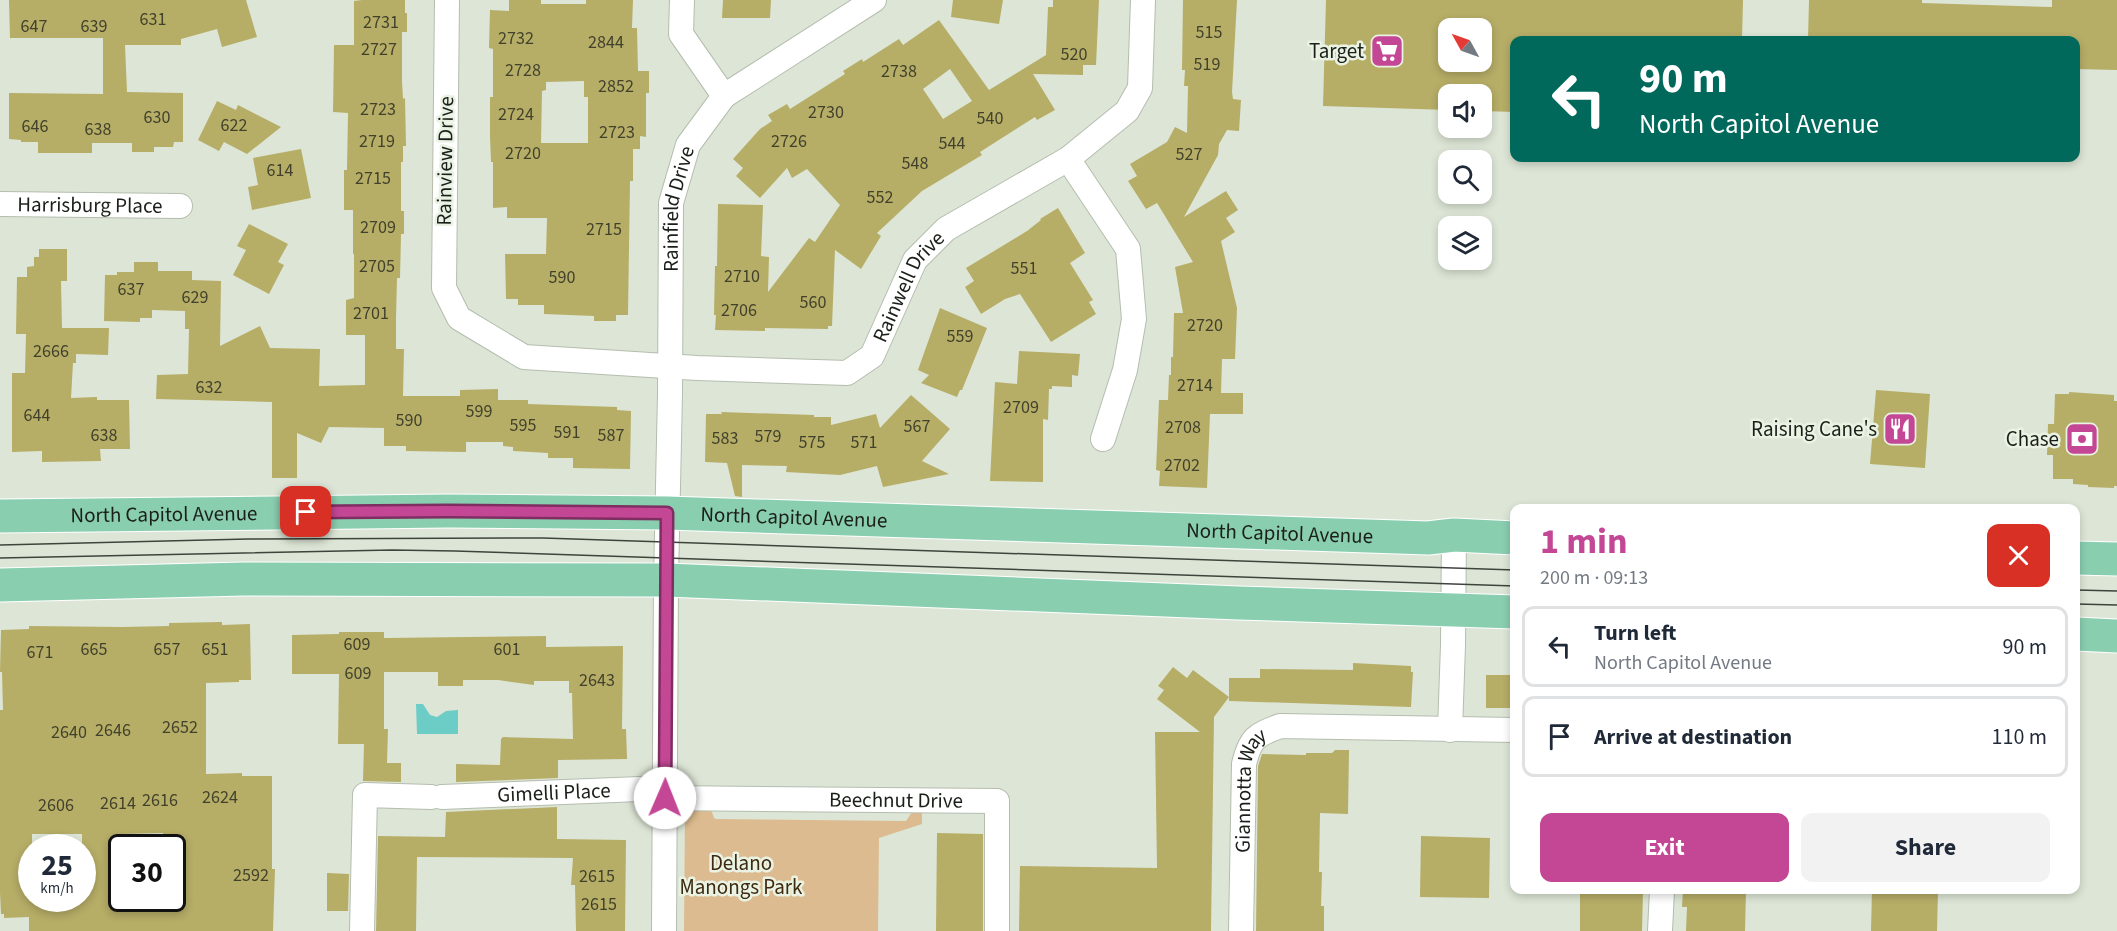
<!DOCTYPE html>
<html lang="en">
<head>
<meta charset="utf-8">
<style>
  :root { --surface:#fff; --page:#f2f2f3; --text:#1f2937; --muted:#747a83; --line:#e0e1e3; --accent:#c44795 }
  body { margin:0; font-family:"Source Sans 3",sans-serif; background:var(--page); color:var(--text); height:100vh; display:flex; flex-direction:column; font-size:22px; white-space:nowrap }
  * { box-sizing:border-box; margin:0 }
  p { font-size:20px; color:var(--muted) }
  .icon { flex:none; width:33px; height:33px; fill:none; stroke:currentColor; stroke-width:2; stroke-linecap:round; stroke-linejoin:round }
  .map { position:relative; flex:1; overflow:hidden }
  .drawer { position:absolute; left:1510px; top:504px; width:570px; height:390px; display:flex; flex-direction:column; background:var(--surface); border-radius:12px; box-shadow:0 3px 9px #0003 }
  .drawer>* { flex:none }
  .hud { position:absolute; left:1510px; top:36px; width:570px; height:126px; border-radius:12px; box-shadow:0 3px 9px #0003; background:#00695c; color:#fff; overflow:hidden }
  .needle { width:39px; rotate:310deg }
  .tools { position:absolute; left:1438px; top:18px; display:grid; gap:12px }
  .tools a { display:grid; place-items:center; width:54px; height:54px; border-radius:12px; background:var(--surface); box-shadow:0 3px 9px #0003; font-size:30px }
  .speed { position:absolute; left:18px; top:834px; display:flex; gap:12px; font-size:30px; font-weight:700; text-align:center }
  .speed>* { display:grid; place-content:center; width:78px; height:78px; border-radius:50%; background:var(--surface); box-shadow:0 3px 9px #0003; line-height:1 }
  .speed small { font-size:15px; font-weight:400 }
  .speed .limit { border:3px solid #111; border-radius:9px; background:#fff; color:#111 }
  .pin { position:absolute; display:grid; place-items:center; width:51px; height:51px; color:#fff; margin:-26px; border-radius:12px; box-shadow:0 3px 9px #0006 }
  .me { position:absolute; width:66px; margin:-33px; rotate:1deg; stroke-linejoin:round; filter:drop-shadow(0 0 4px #0008) }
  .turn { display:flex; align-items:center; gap:21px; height:126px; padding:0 30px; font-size:27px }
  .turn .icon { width:78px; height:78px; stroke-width:2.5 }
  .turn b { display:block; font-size:42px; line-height:51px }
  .round { display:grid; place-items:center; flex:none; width:63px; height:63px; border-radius:12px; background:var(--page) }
  .summary { display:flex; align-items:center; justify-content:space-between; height:102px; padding:0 30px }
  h1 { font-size:36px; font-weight:700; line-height:45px; color:var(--accent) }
  .action { display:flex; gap:12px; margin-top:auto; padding:12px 30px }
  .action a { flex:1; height:69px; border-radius:12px; background:var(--accent); color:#fff; font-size:24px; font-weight:700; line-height:69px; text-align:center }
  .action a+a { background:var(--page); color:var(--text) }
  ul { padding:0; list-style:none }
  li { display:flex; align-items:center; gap:18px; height:81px; margin:0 12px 9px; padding:0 18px; border:3px solid var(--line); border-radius:12px }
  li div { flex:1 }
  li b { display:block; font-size:22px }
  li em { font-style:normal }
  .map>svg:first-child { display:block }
  .green { fill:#ddbb90 }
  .water { fill:#6cccc6 }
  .building { fill:#b6ad67; fill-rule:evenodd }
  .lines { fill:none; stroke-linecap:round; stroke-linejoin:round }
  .street-casing { stroke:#b4bdae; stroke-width:26 }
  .primary-casing { stroke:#fff; stroke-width:35 }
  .street { stroke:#fff; stroke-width:24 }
  .primary { stroke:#8aceb0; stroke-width:33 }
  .tram { stroke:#3e433b; stroke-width:1.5 }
  .route-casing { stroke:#7f2e61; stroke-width:15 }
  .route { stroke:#c44795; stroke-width:10 }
  .labels { text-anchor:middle; stroke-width:5; stroke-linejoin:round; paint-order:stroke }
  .number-label { font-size:18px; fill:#42422c }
  .poi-label { font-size:21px; fill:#1b1f19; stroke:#eaf3e3; text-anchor:end }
  .street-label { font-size:21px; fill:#1b1f19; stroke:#eaf3e3 }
  .park-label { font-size:21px; fill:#3d2a10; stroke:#eaf3e3 }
</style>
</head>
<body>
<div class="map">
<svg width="2117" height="931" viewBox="0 0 2117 931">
  <rect width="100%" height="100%" fill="#dde6d6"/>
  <polygon class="green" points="685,806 707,806 712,812 714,818 716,819 906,821 912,812 922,812 922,824 879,838 878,931 684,931"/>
  <polygon class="water" points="416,704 423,704 430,715 437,717 446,711 458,710 458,734 417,734"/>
  <g class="building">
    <polygon points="9,0 246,0 257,37 222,47 217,29 181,39 181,45 125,45 127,92 183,93 183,142 174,142 173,147 154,147 154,152 132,152 132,143 92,143 92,153 38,153 38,142 21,142 21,140 9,139 9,93 103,94 103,38 10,38"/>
    <polygon points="362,0 405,0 405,13 407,13 407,32 402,32 402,81 403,99 405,98 406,146 403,146 403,162 401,162 401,211 404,211 404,234 401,234 400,278 397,278 396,318 396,349 404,349 403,396 460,396 460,390 498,389 498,400 528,400 528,404 617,407 617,410 631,411 630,469 573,468 573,458 548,458 548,453 513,451 513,447 503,446 503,442 466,442 466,452 406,451 406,446 384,446 384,428 329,427 321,443 297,433 297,478 272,478 272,402 156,399 157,375 188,374 189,329 185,329 185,311 152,310 152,318 140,318 140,322 104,321 105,275 117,275 117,272 134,272 134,262 158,262 158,271 192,271 192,280 221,281 220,346 260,326 270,348 320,349 319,386 365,385 365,335 346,335 346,300 354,298 354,254 353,254 353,210 344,210 344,170 347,170 348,113 333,112 334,45 354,45 354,1"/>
    <path d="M509,0H541V4H586V0H633L632,28H637L638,71H649V93H646V137L640,136V149H633V181H630L628,315H616V321H594V316L544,314V305H518V299H506L505,254H546L547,218H507V207L493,208V162H491L490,136V97H493V49L489,48L490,10L509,11ZM584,81V97H588V143H541L542,91L546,90V82Z"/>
    <polygon points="723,0 771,0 770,18 722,18"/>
    <polygon points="953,0 1003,0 999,24 951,17"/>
    <path d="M1053,0H1099L1096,65H1083V75L1033,74L1055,110L1037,120L1035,117L980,152L982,155L922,191L877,233L881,236L861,269L835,250L832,326H828V329L765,328V331L715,330L716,315H714L715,266H717L718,204L763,205L761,256L769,257L768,292L809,238L815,242L840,205L807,169L792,178L787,168L760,198L736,176L743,168L733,159L760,129L772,121L768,115L787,104L790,109L845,74L843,71L862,59L863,62L899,39L903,45L939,20L989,90L1046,55L1048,7H1053ZM950,69L972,101L943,119L923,89Z"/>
    <polygon points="1183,0 1237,0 1232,92 1233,99 1241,100 1239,131 1227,130 1219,144 1218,155 1184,217 1226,191 1238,210 1226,218 1235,232 1221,241 1237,308 1235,359 1222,359 1221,393 1243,393 1243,414 1210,414 1207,488 1159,486 1160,471 1156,470 1159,400 1168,400 1169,375 1171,375 1171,357 1173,357 1174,313 1183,313 1175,267 1193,262 1157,203 1146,209 1128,181 1137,176 1130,164 1167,142 1175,127 1187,133 1188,86 1184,86 1185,70 1182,70"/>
    <path d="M1326,0H1743L1742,40H1515V112L1482,111V94H1449V110L1323,106ZM1449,28H1482V62H1449Z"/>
    <polygon points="1809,0 1922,0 1922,3 2052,7 2052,0 2117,0 2117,70 2076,69 2076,40 1808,40"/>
    <polygon points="217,101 236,110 238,105 281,127 247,154 224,142 219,151 198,140"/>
    <polygon points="301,149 311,198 252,210 248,187 258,185 253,158"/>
    <polygon points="1058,208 1085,253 1070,263 1093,300 1089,302 1096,314 1051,342 1020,294 1005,299 981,314 965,287 974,281 966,268 1027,231 1041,220 1040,219"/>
    <polygon points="249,224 288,244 278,262 284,265 269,294 233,275 246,250 237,246"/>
    <polygon points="39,249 67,249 67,281 61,281 62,328 109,328 108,355 76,354 76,363 73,363 71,398 97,397 97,400 129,400 130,449 100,449 101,461 42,462 42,451 12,452 12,373 25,373 26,334 16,334 17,277 27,277 27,267 34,266 34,257 39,257"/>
    <polygon points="940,308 987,328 962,390 960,390 957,397 921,383 929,375 918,370"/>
    <polygon points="1019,351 1080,354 1078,376 1072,375 1072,387 1052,386 1052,389 1049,389 1048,420 1043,419 1043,482 990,481 995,382 1017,384"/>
    <polygon points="1876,390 1930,394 1925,468 1870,464"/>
    <polygon points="2069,392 2114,395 2114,401 2117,401 2117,486 2114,486 2114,488 2088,487 2088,485 2073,484 2073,479 2053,479 2053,455 2047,455 2048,424 2054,424 2055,394 2069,394"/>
    <polygon points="911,395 950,429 922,461 949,474 883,487 877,466 840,475 786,472 787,466 742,465 742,497 735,496 727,463 705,462 706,414 722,414 721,412 814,415 814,417 831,417 831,425 876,414 880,428"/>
    <path d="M222,622V625L250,624L251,680H239V682L206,683V774L242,773V776H272V869H275L273,931H29V917L4,918V914H1L0,892V710H3L2,672H0L1,630L29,629V626L122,627L169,626V623ZM163,833V835H172V898H122V834ZM32,834H82V898H32Z"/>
    <polygon points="339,632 384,632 384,638 546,636 546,647 623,646 622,729 626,729 627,759 558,760 558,778 456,782 456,764 500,765 501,739 503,737 573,739 572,693 569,693 569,681 534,681 534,685 498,680 463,680 463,686 438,686 438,672 384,672 384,729 388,729 387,763 401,763 401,782 363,781 364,744 338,744 339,674 292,674 292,635 339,634"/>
    <polygon points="1353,663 1411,666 1411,672 1413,672 1411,707 1229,701 1229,697 1214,717 1211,931 1019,931 1020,866 1157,868 1155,732 1200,732 1157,699 1164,690 1158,686 1173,667 1187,678 1193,670 1229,697 1229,678 1260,678 1260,669 1353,670"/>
    <rect x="1486" y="675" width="29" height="33"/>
    <polygon points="1335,750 1349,750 1348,814 1320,813 1319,872 1322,872 1321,906 1324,906 1324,931 1256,931 1258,766 1262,754 1306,755 1306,753 1332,753"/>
    <polygon points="557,807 557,839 626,840 625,931 576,931 575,885 571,885 573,858 417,857 416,931 376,931 378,836 445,837 446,812"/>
    <polygon points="937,833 983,834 983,931 936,931"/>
    <polygon points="1421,836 1490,838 1489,898 1420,897"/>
    <polygon points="327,873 349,874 348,911 327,911"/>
    <polygon points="1580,890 1643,890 1642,931 1580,931"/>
    <polygon points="1683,890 1746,890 1745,931 1686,931 1687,907 1682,907"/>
    <polygon points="1872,890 1938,890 1937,931 1871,931"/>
  </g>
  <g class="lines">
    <g class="street-casing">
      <g id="street">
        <path id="s1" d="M447,0L444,288L459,318L524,357L697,368L847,373L872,356L915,260L946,229L1068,159L1127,111L1140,88L1143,0"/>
        <polyline points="682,0 681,34 724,96"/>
        <polyline points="1068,159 1128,249 1134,319 1125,370 1103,439"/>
        <path id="s2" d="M0,204L180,206"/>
        <polyline points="1450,730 1453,645 1454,535"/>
        <path id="s3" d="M442,797L665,788"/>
        <path id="s4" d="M665,798L997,801V931"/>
        <polyline points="362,931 365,795 431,797"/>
        <path id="s5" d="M664,931L666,580L670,393L671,203L688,145L724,96L874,0"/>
        <path id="s6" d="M1241,931L1244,764C1250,738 1256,735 1280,726L1515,730"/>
        <polyline points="1660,931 1662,890"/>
      </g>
    </g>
    <g class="primary-casing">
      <g id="primary">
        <path id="s7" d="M0,516L448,511L667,513L1428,538L1454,535L1515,538"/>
        <polyline points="2076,558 2117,559"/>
        <polyline points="0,585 244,579 666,580 1239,603 1515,612"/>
        <polyline points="2076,634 2117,636"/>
      </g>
    </g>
    <use href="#street" class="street"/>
    <use href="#primary" class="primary"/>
    <g class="tram">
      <polyline points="0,545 248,539 543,538 1515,570"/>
      <polyline points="0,558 392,550 455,551 1515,586"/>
      <polyline points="2076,590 2117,591"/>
      <polyline points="2076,604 2117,605"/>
    </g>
  </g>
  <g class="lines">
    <g class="route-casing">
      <polyline id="route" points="306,512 448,511 667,513 665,798"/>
    </g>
    <use href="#route" class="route"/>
  </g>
  <defs>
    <g id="supermarket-square" transform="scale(1.725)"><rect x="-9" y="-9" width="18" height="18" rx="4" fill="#c44795" stroke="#eaf3e3"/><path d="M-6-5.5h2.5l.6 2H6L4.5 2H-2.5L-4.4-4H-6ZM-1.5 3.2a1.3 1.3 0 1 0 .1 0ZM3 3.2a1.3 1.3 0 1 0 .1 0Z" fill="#fff"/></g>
    <g id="restaurant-square" transform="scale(1.725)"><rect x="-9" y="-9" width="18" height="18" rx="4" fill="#c44795" stroke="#eaf3e3"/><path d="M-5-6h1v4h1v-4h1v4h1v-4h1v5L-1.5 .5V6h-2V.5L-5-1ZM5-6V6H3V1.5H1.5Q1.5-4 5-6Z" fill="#fff"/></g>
    <g id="bank-square" transform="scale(1.725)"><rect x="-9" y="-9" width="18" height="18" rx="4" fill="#c44795" stroke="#eaf3e3"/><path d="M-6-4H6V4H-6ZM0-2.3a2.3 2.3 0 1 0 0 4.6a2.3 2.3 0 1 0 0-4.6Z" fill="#fff"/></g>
  </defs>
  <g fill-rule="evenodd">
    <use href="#supermarket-square" x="1387" y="51"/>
    <use href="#restaurant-square" x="1900" y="429"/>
    <use href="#bank-square" x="2082" y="439"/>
  </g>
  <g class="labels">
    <g class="number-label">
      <text x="153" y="25">631</text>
      <text x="381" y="28">2731</text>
      <text x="34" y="32">647</text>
      <text x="94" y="32">639</text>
      <text x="1209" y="38">515</text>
      <text x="516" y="44">2732</text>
      <text x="606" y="48">2844</text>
      <text x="379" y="55">2727</text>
      <text x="1074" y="60">520</text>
      <text x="1207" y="70">519</text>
      <text x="523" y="76">2728</text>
      <text x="899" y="77">2738</text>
      <text x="616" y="92">2852</text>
      <text x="378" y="115">2723</text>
      <text x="826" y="118">2730</text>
      <text x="516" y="120">2724</text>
      <text x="157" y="123">630</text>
      <text x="990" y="124">540</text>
      <text x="234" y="131">622</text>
      <text x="35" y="132">646</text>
      <text x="98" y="135">638</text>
      <text x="617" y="138">2723</text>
      <text x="377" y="147">2719</text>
      <text x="789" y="147">2726</text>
      <text x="952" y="149">544</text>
      <text x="523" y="159">2720</text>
      <text x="1189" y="160">527</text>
      <text x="915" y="169">548</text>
      <text x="280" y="176">614</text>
      <text x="373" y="184">2715</text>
      <text x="880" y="203">552</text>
      <text x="378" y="233">2709</text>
      <text x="604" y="235">2715</text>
      <text x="377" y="272">2705</text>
      <text x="1024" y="274">551</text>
      <text x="742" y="282">2710</text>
      <text x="562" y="283">590</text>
      <text x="131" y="295">637</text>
      <text x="195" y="303">629</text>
      <text x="813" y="308">560</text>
      <text x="739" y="316">2706</text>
      <text x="371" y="319">2701</text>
      <text x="1205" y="331">2720</text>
      <text x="960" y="342">559</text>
      <text x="51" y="357">2666</text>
      <text x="1195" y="391">2714</text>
      <text x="209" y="393">632</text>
      <text x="1021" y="413">2709</text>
      <text x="479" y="417">599</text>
      <text x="37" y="421">644</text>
      <text x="409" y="426">590</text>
      <text x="523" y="431">595</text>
      <text x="917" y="432">567</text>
      <text x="1183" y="433">2708</text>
      <text x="567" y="438">591</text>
      <text x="104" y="441">638</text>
      <text x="611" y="441">587</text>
      <text x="768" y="442">579</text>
      <text x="725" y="444">583</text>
      <text x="812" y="448">575</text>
      <text x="864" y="448">571</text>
      <text x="1182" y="471">2702</text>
      <text x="357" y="650">609</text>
      <text x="94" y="655">665</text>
      <text x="167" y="655">657</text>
      <text x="215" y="655">651</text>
      <text x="507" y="655">601</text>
      <text x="40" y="658">671</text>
      <text x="358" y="679">609</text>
      <text x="597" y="686">2643</text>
      <text x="180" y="733">2652</text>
      <text x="113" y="736">2646</text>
      <text x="69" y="738">2640</text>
      <text x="220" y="803">2624</text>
      <text x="160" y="806">2616</text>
      <text x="118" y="809">2614</text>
      <text x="56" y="811">2606</text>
      <text x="251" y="881">2592</text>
      <text x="597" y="882">2615</text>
      <text x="599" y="910">2615</text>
    </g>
    <g class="poi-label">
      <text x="1364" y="58">Target</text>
      <text x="1877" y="436">Raising Cane's</text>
      <text x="2059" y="446">Chase</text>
    </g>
    <g class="street-label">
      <text transform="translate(445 161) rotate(-89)" y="7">Rainview Drive</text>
      <text dy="7" stroke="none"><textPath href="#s2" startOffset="90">Harrisburg Place</textPath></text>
      <text dy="7" stroke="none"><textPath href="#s5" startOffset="723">Rainfield Drive</textPath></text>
      <text dy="7" stroke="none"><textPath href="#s1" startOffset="830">Rainwell Drive</textPath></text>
      <text dy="7" stroke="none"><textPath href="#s7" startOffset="164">North Capitol Avenue</textPath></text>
      <text dy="7" stroke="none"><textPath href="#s7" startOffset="794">North Capitol Avenue</textPath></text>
      <text dy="7" stroke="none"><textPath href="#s7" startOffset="1280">North Capitol Avenue</textPath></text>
      <text dy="7" stroke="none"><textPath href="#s3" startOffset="112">Gimelli Place</textPath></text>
      <text dy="7" stroke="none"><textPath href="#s6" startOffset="142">Giannotta Way</textPath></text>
      <text dy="7" stroke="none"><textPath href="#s4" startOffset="231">Beechnut Drive</textPath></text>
    </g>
    <g class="park-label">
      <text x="741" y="870">Delano<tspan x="741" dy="24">Manongs Park</tspan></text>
    </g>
  </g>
</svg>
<div class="tools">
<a><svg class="needle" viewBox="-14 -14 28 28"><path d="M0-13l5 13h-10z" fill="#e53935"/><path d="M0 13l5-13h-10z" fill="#747a83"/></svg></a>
<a><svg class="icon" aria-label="sound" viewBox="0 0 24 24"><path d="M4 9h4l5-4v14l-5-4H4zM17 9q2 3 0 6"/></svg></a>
<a><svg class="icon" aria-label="search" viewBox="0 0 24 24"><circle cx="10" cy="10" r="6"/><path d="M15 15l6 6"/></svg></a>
<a><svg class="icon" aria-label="layers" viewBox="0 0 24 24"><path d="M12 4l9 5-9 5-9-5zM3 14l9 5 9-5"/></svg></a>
</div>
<div class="speed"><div>25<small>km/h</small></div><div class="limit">30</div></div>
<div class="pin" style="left:306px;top:512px;background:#d93025"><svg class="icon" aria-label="arrive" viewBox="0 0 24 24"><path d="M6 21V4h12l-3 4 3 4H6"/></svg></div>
<svg class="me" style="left:665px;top:798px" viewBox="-20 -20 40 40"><circle r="19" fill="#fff"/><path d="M0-13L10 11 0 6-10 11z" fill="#c44795"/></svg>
<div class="hud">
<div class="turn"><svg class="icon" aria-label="left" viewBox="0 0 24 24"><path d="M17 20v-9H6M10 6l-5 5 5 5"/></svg><div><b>90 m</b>North Capitol Avenue</div></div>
</div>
<section class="drawer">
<div class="summary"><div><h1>1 min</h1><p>200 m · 09:13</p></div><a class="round" style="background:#d93025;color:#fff"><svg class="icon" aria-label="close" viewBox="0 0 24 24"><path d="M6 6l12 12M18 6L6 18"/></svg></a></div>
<ul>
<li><svg class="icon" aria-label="left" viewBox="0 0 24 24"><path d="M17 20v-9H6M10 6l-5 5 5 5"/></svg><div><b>Turn left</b><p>North Capitol Avenue</p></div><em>90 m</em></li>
<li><svg class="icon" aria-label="arrive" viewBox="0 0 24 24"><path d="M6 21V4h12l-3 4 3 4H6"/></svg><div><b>Arrive at destination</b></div><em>110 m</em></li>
</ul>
<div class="action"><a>Exit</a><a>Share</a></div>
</section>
</div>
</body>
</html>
